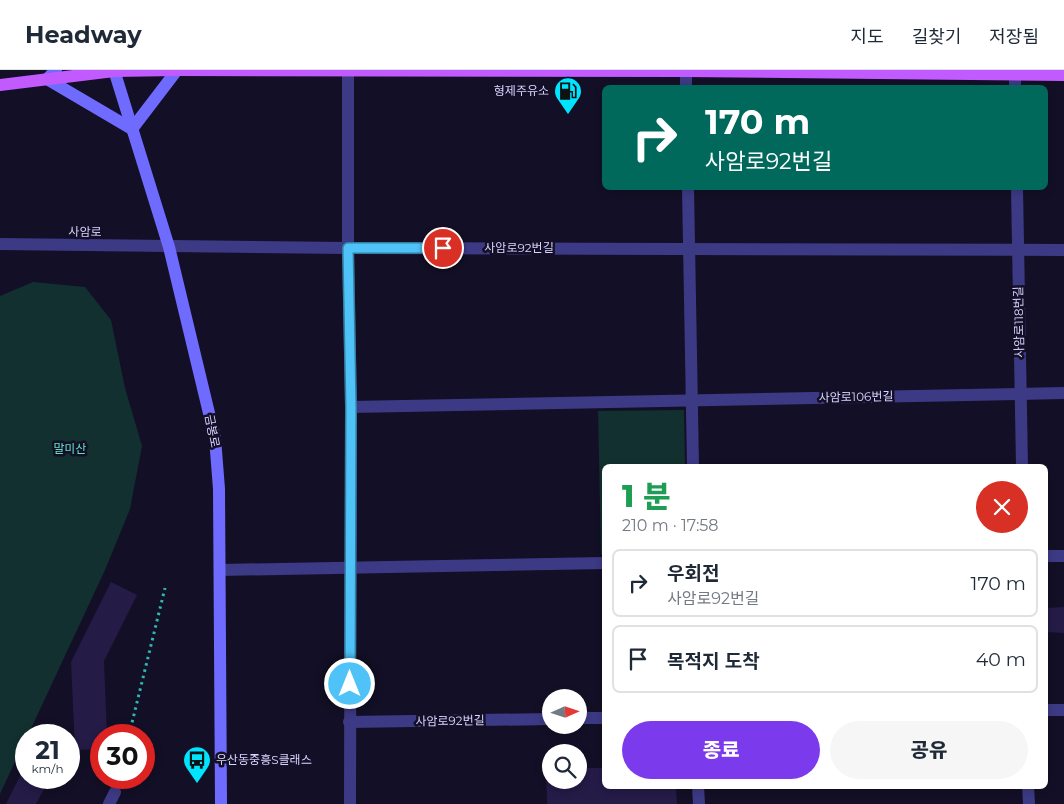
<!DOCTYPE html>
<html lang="ko">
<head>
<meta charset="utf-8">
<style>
  :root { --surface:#fff; --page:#f6f6f7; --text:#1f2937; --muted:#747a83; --line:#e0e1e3; --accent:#7c3aed }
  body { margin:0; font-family:Montserrat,"Noto Sans KR",sans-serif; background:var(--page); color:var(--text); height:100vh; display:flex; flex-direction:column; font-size:19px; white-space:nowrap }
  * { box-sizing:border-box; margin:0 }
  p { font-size:16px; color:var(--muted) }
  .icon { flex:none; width:28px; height:28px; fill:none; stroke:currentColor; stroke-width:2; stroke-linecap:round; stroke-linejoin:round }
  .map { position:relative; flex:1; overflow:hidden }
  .details { position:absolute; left:602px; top:394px; width:446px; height:325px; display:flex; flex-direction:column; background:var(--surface); border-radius:8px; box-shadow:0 2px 8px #0003 }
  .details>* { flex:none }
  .banner { position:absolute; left:602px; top:15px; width:446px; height:105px; border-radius:8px; box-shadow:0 2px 8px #0003; background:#00695c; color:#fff; overflow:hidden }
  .needle { width:32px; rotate:87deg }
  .tools { position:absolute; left:542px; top:619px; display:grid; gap:10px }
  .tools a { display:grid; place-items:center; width:45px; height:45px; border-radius:50%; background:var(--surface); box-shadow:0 2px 8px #0003; font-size:25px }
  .speed { position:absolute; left:15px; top:654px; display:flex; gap:10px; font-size:25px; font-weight:700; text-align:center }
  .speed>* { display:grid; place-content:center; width:65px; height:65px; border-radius:50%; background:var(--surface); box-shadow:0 2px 8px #0003; line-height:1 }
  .speed small { font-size:12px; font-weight:400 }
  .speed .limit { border:8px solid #d22; background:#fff; color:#111 }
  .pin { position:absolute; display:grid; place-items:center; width:42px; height:42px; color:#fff; margin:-21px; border:2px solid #fff; border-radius:50%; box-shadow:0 1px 5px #0007 }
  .me { position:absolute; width:55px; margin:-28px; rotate:0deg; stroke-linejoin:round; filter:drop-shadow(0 0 4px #0008) }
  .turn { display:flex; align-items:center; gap:18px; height:105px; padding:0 20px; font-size:22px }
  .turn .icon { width:65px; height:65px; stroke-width:2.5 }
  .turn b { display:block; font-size:35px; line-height:42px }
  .round { display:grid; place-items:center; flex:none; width:52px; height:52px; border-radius:26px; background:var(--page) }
  .summary { display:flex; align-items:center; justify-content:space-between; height:85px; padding:0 20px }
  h1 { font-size:30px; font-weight:800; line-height:38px; color:#1e9e55 }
  .button { display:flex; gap:10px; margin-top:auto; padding:10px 20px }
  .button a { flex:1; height:58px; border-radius:30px; background:var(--accent); color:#fff; font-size:20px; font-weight:800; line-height:58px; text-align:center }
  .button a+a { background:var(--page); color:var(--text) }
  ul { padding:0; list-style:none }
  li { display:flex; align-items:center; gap:15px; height:68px; margin:0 10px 8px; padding:0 10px; border:2px solid var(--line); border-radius:8px }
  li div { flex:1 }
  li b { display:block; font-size:19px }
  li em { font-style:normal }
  header { display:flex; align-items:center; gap:30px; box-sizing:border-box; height:70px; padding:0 25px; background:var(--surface); border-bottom:1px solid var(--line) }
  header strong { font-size:24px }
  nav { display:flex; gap:28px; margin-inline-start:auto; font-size:18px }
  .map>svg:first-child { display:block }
  .green { fill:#12302f }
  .building { fill:#241b47 }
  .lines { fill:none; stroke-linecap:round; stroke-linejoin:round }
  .path { stroke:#2fb8b0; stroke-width:3; stroke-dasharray:2.5 4; stroke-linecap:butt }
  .street { stroke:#3d3a85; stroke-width:12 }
  .secondary { stroke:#6f6bff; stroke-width:12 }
  .primary { stroke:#c25bff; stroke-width:12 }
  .route-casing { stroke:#337fa1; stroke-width:12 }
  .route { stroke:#4fc3f7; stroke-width:9 }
  .labels { text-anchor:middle; stroke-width:5; stroke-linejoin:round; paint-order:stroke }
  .poi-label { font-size:12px; fill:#d9d4ff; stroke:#130f26; text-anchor:end }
  .street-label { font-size:12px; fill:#d9d4ff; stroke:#130f26 }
  .park-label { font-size:12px; fill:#5fe0c0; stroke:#130f26 }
</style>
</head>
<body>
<header>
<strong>Headway</strong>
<nav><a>지도</a><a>길찾기</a><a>저장됨</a></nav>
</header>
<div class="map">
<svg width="1064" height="734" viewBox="0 0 1064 734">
  <rect width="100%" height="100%" fill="#130f26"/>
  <g class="green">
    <polygon points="33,212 85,217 111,250 125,318 142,376 130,439 105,500 28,665 26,665 26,668 0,724 0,226"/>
    <polygon points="684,340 685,396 605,396 605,483 601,484 598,341"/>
  </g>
  <g class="building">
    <polygon points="111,512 137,525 104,591 107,665 101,665 101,679 75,680 71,592"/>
    <polygon points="1064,537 1064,563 1046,562 1046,538"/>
    <polygon points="26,694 26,708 50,708 36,734 6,734"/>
    <polygon points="579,698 605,698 605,716 676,716 677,734 547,734 546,699 551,699 551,710 579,710"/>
  </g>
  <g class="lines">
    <polyline class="path" points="129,665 165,518"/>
    <g class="street">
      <polyline points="348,0 348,178 351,337 350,734"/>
      <polyline points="686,1 686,18"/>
      <polyline points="1015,5 1015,18"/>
      <polyline points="688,118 693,396"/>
      <polyline points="1017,118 1022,396"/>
      <polyline points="0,174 348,178 1064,180"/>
      <polyline points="351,337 1064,323"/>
      <polyline points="1046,486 1064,486"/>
      <polyline points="220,500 605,493"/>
      <polyline points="1046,640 1064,640"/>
      <polyline points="579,648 605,648"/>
      <polyline points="349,652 551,649"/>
      <polyline points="698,716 699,734"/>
      <polyline points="1028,716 1029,734"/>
      <polyline points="109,734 115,722"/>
    </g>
    <g class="secondary">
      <polyline points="56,0 47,9 132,59 177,0"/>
      <polyline points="114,0 169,177 215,368 219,419 221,734"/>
    </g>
    <polyline class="primary" points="0,15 114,1 177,0 686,1 1064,5"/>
  </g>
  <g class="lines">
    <g class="route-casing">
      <polyline id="route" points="350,614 351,338 348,178 443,178"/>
    </g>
    <use href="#route" class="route"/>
  </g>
  <defs>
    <g id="fuel-pin" transform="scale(1.4375)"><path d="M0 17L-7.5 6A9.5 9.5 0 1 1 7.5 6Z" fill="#00e5ff" stroke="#130f26"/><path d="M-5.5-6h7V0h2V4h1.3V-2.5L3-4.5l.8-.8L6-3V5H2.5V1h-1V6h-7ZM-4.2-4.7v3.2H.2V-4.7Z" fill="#111"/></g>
    <g id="bus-pin" transform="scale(1.4375)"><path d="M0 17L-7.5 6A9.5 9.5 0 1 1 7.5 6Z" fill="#00e5ff" stroke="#130f26"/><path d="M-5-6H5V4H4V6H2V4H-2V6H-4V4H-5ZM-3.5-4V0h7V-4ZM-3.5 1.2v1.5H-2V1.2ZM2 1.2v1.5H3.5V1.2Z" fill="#111"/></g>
  </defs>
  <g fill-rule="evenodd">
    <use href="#fuel-pin" x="568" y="21"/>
    <use href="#bus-pin" x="197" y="690"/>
  </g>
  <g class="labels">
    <g class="poi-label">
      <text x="549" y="25">형제주유소</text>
      <text x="216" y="694" text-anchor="start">우산동중흥S클래스</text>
    </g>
    <g class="street-label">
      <text transform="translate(85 162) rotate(1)" y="4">사암로</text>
      <text x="519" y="182">사암로92번길</text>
      <text transform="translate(1019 252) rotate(-91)" y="4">사암로118번길</text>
      <text transform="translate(856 327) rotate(-1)" y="4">사암로106번길</text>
      <text transform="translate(212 361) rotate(79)" y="4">금봉로</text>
      <text transform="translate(450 651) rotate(-1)" y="4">사암로92번길</text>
    </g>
    <g class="park-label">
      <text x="70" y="383">말미산</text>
    </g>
  </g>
</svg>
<div class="tools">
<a><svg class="needle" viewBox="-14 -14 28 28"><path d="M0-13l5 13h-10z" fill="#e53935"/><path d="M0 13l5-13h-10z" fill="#747a83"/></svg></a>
<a><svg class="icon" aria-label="search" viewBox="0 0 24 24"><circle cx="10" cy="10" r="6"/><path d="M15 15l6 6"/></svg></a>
</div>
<div class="speed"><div>21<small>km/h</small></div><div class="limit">30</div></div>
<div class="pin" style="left:443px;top:178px;background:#d93025"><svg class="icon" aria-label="arrive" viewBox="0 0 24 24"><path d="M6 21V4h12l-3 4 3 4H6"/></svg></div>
<svg class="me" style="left:350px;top:614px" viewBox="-20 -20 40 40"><circle r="17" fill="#4fc3f7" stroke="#fff" stroke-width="3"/><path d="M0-11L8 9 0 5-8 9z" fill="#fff"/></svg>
<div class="banner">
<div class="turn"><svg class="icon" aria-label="right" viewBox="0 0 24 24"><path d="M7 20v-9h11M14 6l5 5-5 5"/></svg><div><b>170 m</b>사암로92번길</div></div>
</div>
<section class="details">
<div class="summary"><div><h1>1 분</h1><p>210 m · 17:58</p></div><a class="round" style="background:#d93025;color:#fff"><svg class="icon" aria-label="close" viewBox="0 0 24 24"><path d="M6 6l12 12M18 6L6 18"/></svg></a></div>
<ul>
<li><svg class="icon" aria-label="right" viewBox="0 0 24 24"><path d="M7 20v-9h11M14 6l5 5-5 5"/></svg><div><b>우회전</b><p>사암로92번길</p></div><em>170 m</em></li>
<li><svg class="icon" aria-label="arrive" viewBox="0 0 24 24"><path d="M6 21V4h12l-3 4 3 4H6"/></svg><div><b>목적지 도착</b></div><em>40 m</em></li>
</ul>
<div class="button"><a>종료</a><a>공유</a></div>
</section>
</div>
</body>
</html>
